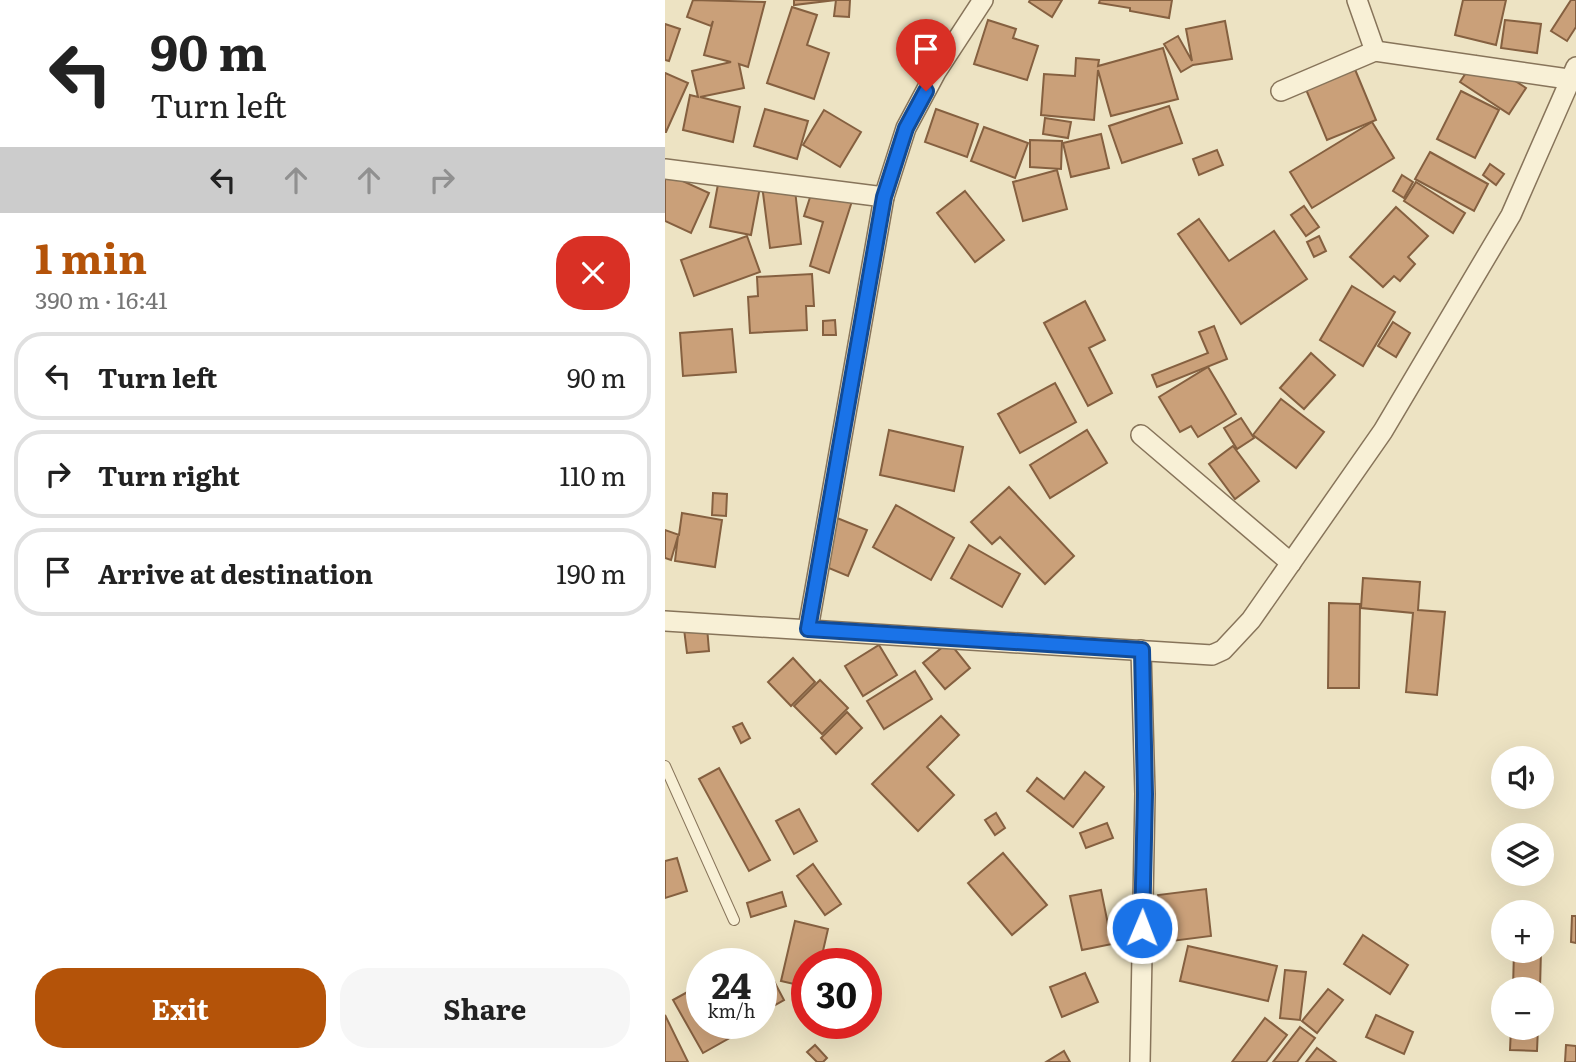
<!DOCTYPE html>
<html lang="en">
<head>
<meta charset="utf-8">
<style>
  :root { --surface:#fff; --page:#f6f6f6; --text:#222; --muted:#767676; --line:#e0e0e0; --accent:#b45309 }
  body { margin:0; font-family:Literata,serif; background:var(--page); color:var(--text); height:100vh; display:flex; flex-direction:column; font-size:26px; white-space:nowrap }
  * { box-sizing:border-box; margin:0 }
  p { font-size:23px; color:var(--muted) }
  .icon { flex:none; width:38px; height:38px; fill:none; stroke:currentColor; stroke-width:2; stroke-linecap:round; stroke-linejoin:round }
  .map { position:relative; flex:1; overflow:hidden }
  .details { display:flex; flex-direction:column; background:var(--surface); width:665px }
  .details>* { flex:none }
  .hud { background:#fff; color:var(--text); overflow:hidden }
  .buttons { position:absolute; left:826px; top:746px; display:grid; gap:14px }
  .buttons a { display:grid; place-items:center; width:63px; height:63px; border-radius:50%; background:var(--surface); box-shadow:0 7px 28px #0002; font-size:35px }
  .speed { position:absolute; left:21px; top:948px; display:flex; gap:14px; font-size:35px; font-weight:700; text-align:center }
  .speed>* { display:grid; place-content:center; width:91px; height:91px; border-radius:50%; background:var(--surface); box-shadow:0 7px 28px #0002; line-height:1 }
  .speed small { font-size:18px; font-weight:400 }
  .speed .limit { border:10px solid #d22; background:#fff; color:#111 }
  .pin { position:absolute; display:grid; place-items:center; width:60px; height:60px; color:#fff; margin:-72px -30px; border-radius:50% 50% 50% 0; rotate:-45deg; box-shadow:0 0 7px #0007 }
  .pin .icon { rotate:45deg }
  .me { position:absolute; width:77px; margin:-38px; rotate:1deg; stroke-linejoin:round; filter:drop-shadow(0 0 5px #0008) }
  .turn { display:flex; align-items:center; gap:24px; height:147px; padding:0 35px; font-size:32px }
  .turn .icon { width:91px; height:91px; stroke-width:2.5 }
  .turn b { display:block; font-size:49px; line-height:60px }
  .lanes { display:flex; align-items:center; height:66px; padding:0 35px; background:#0003; justify-content:center; gap:35px; direction:ltr }
  .lanes .off { opacity:.35 }
  .round { display:grid; place-items:center; flex:none; width:74px; height:74px; border-radius:28px; background:var(--page) }
  .overview { display:flex; align-items:center; justify-content:space-between; height:119px; padding:0 35px }
  h1 { font-size:42px; font-weight:700; line-height:52px; color:var(--accent) }
  .action { display:flex; gap:14px; margin-top:auto; padding:14px 35px }
  .action a { flex:1; height:80px; border-radius:28px; background:var(--accent); color:#fff; font-size:28px; font-weight:700; line-height:80px; text-align:center }
  .action a+a { background:var(--page); color:var(--text) }
  ul { padding:0; list-style:none }
  li { display:flex; align-items:center; gap:21px; height:88px; margin:0 14px 10px; padding:0 21px; border:4px solid var(--line); border-radius:28px }
  li div { flex:1 }
  li b { display:block; font-size:26px }
  li em { font-style:normal }
  main { display:flex; flex:1; min-height:0 }
  .map>svg:first-child { display:block }
  .building { fill:#caa079; stroke:#856040; stroke-width:2 }
  .lines { fill:none; stroke-linecap:round; stroke-linejoin:round }
  .lane-casing { stroke:#87745a; stroke-width:12 }
  .street-casing { stroke:#87745a; stroke-width:22 }
  .lane { stroke:#f8f0d6; stroke-width:10 }
  .street { stroke:#f8f0d6; stroke-width:19 }
  .route-casing { stroke:#114b97; stroke-width:18 }
  .route { stroke:#1a73e8; stroke-width:12 }
</style>
</head>
<body>
<main>
<section class="details">
<div class="hud">
<div class="turn"><svg class="icon" aria-label="left" viewBox="0 0 24 24"><path d="M17 20v-9H6M10 6l-5 5 5 5"/></svg><div><b>90 m</b>Turn left</div></div>
<div class="lanes"><svg class="icon" aria-label="left" viewBox="0 0 24 24"><path d="M17 20v-9H6M10 6l-5 5 5 5"/></svg><svg class="icon off" aria-label="ahead" viewBox="0 0 24 24"><path d="M12 20V5M6 11l6-6 6 6"/></svg><svg class="icon off" aria-label="ahead" viewBox="0 0 24 24"><path d="M12 20V5M6 11l6-6 6 6"/></svg><svg class="icon off" aria-label="right" viewBox="0 0 24 24"><path d="M7 20v-9h11M14 6l5 5-5 5"/></svg></div>
</div>
<div class="overview"><div><h1>1 min</h1><p>390 m · 16:41</p></div><a class="round" style="background:#d93025;color:#fff"><svg class="icon" aria-label="close" viewBox="0 0 24 24"><path d="M6 6l12 12M18 6L6 18"/></svg></a></div>
<ul>
<li><svg class="icon" aria-label="left" viewBox="0 0 24 24"><path d="M17 20v-9H6M10 6l-5 5 5 5"/></svg><div><b>Turn left</b></div><em>90 m</em></li>
<li><svg class="icon" aria-label="right" viewBox="0 0 24 24"><path d="M7 20v-9h11M14 6l5 5-5 5"/></svg><div><b>Turn right</b></div><em>110 m</em></li>
<li><svg class="icon" aria-label="arrive" viewBox="0 0 24 24"><path d="M6 21V4h12l-3 4 3 4H6"/></svg><div><b>Arrive at destination</b></div><em>190 m</em></li>
</ul>
<div class="action"><a>Exit</a><a>Share</a></div>
</section>
<div class="map">
<svg width="911" height="1062" viewBox="0 0 911 1062">
  <rect width="100%" height="100%" fill="#ede3c3"/>
  <g class="building">
    <polygon points="28,0 100,2 83,67 74,64 79,88 35,97 75,107 68,142 18,130 25,95 33,97 27,71 66,62 39,55 48,21 46,26 22,17"/>
    <polygon points="129,0 185,0 184,17 169,16 171,0 129,5"/>
    <polygon points="365,0 397,0 387,17 364,2"/>
    <polygon points="435,0 507,0 504,18 465,11 465,8 434,3"/>
    <polygon points="798,0 841,0 831,45 790,35"/>
    <polygon points="906,0 911,0 911,27 902,41 886,31"/>
    <polygon points="127,7 152,15 142,45 164,53 149,99 102,83"/>
    <polygon points="323,20 351,29 348,38 373,46 362,80 309,64"/>
    <polygon points="840,20 876,24 872,53 836,48"/>
    <polygon points="560,21 567,59 528,65 516,72 499,44 513,36 527,61 521,29"/>
    <polygon points="0,24 15,29 4,61 0,60"/>
    <polygon points="498,48 513,99 446,116 433,70 429,120 376,115 379,74 410,76 411,58 434,60 433,66"/>
    <polygon points="812,56 861,88 844,114 795,82"/>
    <polygon points="689,67 711,120 662,140 640,87"/>
    <polygon points="0,73 23,83 1,132 0,132"/>
    <polygon points="796,91 834,110 810,158 772,139"/>
    <polygon points="504,106 517,143 457,163 444,126"/>
    <polygon points="100,109 143,121 132,159 89,146"/>
    <polygon points="271,109 313,124 302,157 260,142"/>
    <polygon points="159,110 196,132 175,167 138,145"/>
    <polygon points="380,118 406,122 403,138 378,134"/>
    <polygon points="707,122 729,158 647,208 625,172"/>
    <polygon points="319,127 363,143 350,178 306,161"/>
    <polygon points="436,134 444,168 406,177 398,143"/>
    <polygon points="365,140 397,141 396,169 365,167"/>
    <polygon points="552,150 558,165 534,175 528,159"/>
    <polygon points="765,152 823,184 809,211 750,179"/>
    <polygon points="825,164 839,174 831,185 818,175"/>
    <polygon points="392,170 402,209 358,221 348,182"/>
    <polygon points="0,173 44,193 26,233 0,221"/>
    <polygon points="737,175 748,182 739,198 728,191"/>
    <polygon points="54,179 95,187 86,235 45,227"/>
    <polygon points="129,181 136,244 105,248 97,185"/>
    <polygon points="751,182 800,213 788,233 739,201"/>
    <polygon points="149,185 188,198 164,273 145,266 158,222 139,216"/>
    <polygon points="300,191 339,240 310,262 272,213"/>
    <polygon points="639,206 654,227 641,236 626,215"/>
    <polygon points="731,207 763,236 743,257 750,264 735,281 729,276 718,287 685,257"/>
    <polygon points="534,219 564,261 609,231 642,279 576,324 513,234"/>
    <polygon points="82,236 95,272 29,296 16,260"/>
    <polygon points="654,236 661,251 649,257 642,242"/>
    <polygon points="147,274 149,306 141,306 142,330 85,333 83,297 93,296 92,277"/>
    <polygon points="687,286 730,312 698,366 655,340"/>
    <polygon points="420,301 440,340 424,348 447,393 423,406 379,323"/>
    <polygon points="170,320 171,335 158,335 158,321"/>
    <polygon points="728,322 745,333 731,357 713,346"/>
    <polygon points="549,326 562,359 492,387 487,375 543,353 534,332"/>
    <polygon points="67,329 71,372 18,376 15,333"/>
    <polygon points="646,353 670,375 639,409 615,388"/>
    <polygon points="543,367 571,414 533,437 526,426 515,432 494,397"/>
    <polygon points="390,383 411,422 355,453 333,414"/>
    <polygon points="616,399 659,432 631,468 588,435"/>
    <polygon points="576,418 589,438 572,449 559,428"/>
    <polygon points="224,430 298,447 289,491 215,475"/>
    <polygon points="422,430 442,463 385,498 365,465"/>
    <polygon points="568,446 594,481 570,499 544,464"/>
    <polygon points="344,487 409,556 380,584 335,537 327,544 306,522"/>
    <polygon points="48,493 62,494 61,516 47,515"/>
    <polygon points="231,505 289,538 266,580 208,547"/>
    <polygon points="17,513 57,520 50,567 10,561 13,536 6,560 0,558 0,530 14,535"/>
    <polygon points="172,518 202,530 183,576 154,564"/>
    <polygon points="304,545 355,574 337,607 286,578"/>
    <polygon points="698,578 755,582 753,610 780,612 772,695 741,692 748,613 696,608"/>
    <polygon points="664,603 695,604 694,688 663,688"/>
    <polygon points="42,627 44,651 22,653 19,629"/>
    <polygon points="284,642 305,668 280,689 258,663"/>
    <polygon points="214,645 232,675 198,696 180,666"/>
    <polygon points="128,658 150,682 126,706 103,682"/>
    <polygon points="250,671 267,699 219,729 202,701"/>
    <polygon points="155,680 183,708 157,734 129,706"/>
    <polygon points="182,712 197,728 171,754 156,738"/>
    <polygon points="276,716 294,735 262,767 289,795 253,831 207,784"/>
    <polygon points="77,723 85,738 76,743 68,727"/>
    <polygon points="54,768 105,860 84,871 34,779"/>
    <polygon points="420,772 439,787 408,827 362,791 372,778 399,799"/>
    <polygon points="134,809 152,841 129,854 111,821"/>
    <polygon points="331,813 340,828 330,835 320,820"/>
    <polygon points="442,823 448,838 421,848 415,833"/>
    <polygon points="338,853 382,905 347,935 303,883"/>
    <polygon points="12,858 22,891 0,898 0,861"/>
    <polygon points="148,864 176,904 160,915 132,876"/>
    <polygon points="541,889 546,936 499,942 493,895"/>
    <polygon points="436,890 447,944 417,950 405,896"/>
    <polygon points="117,892 121,906 86,917 82,903"/>
    <polygon points="907,916 911,916 911,943 906,942"/>
    <polygon points="130,921 163,929 155,964 142,964 142,987 116,981"/>
    <polygon points="698,935 743,965 725,994 679,964"/>
    <polygon points="523,946 612,966 603,1001 515,981"/>
    <polygon points="849,950 876,950 875,989 848,989"/>
    <polygon points="101,966 119,1000 96,1013 96,968"/>
    <polygon points="620,970 641,972 635,1020 615,1018"/>
    <polygon points="420,973 433,1002 397,1017 385,987"/>
    <polygon points="37,984 37,1024 62,1024 68,1036 38,1053 8,1000"/>
    <polygon points="663,989 678,1000 652,1033 637,1021"/>
    <polygon points="0,1015 23,1062 0,1062"/>
    <polygon points="711,1015 748,1032 739,1054 701,1037"/>
    <polygon points="600,1018 622,1035 601,1062 567,1062"/>
    <polygon points="635,1027 650,1038 632,1062 608,1062"/>
    <polygon points="846,1027 873,1027 872,1051 845,1050"/>
    <polygon points="150,1045 162,1058 158,1062 152,1062 142,1052"/>
    <polygon points="901,1045 911,1046 911,1062 900,1062"/>
    <polygon points="652,1048 671,1062 641,1062"/>
    <polygon points="399,1051 405,1062 381,1062"/>
  </g>
  <g class="lines">
    <g class="lane-casing">
      <polyline id="lane" points="0,766 69,920"/>
    </g>
    <g class="street-casing">
      <g id="street">
        <polyline points="692,0 710,51"/>
        <polyline points="616,91 710,51 903,79"/>
        <polyline points="0,169 219,197"/>
        <polyline points="476,435 626,563"/>
        <polyline points="0,621 547,655 558,650 586,620 718,431 846,215 911,67"/>
        <polyline points="143,629 219,197 241,128 271,72 318,0"/>
        <polyline points="475,1062 480,794 476,650"/>
      </g>
    </g>
    <use href="#lane" class="lane"/>
    <use href="#street" class="street"/>
  </g>
  <g class="lines">
    <g class="route-casing">
      <polyline id="route" points="261,91 241,128 219,197 143,629 477,650 480,794 477,928"/>
    </g>
    <use href="#route" class="route"/>
  </g>
</svg>
<div class="buttons">
<a><svg class="icon" aria-label="sound" viewBox="0 0 24 24"><path d="M4 9h4l5-4v14l-5-4H4zM17 9q2 3 0 6"/></svg></a>
<a><svg class="icon" aria-label="layers" viewBox="0 0 24 24"><path d="M12 4l9 5-9 5-9-5zM3 14l9 5 9-5"/></svg></a>
<a>+</a>
<a>−</a>
</div>
<div class="speed"><div>24<small>km/h</small></div><div class="limit">30</div></div>
<div class="pin" style="left:261px;top:91px;background:#d93025"><svg class="icon" aria-label="arrive" viewBox="0 0 24 24"><path d="M6 21V4h12l-3 4 3 4H6"/></svg></div>
<svg class="me" style="left:477px;top:928px" viewBox="-20 -20 40 40"><circle r="17" fill="#1a73e8" stroke="#fff" stroke-width="3"/><path d="M0-11L8 9 0 5-8 9z" fill="#fff"/></svg>
</div>
</main>
</body>
</html>
